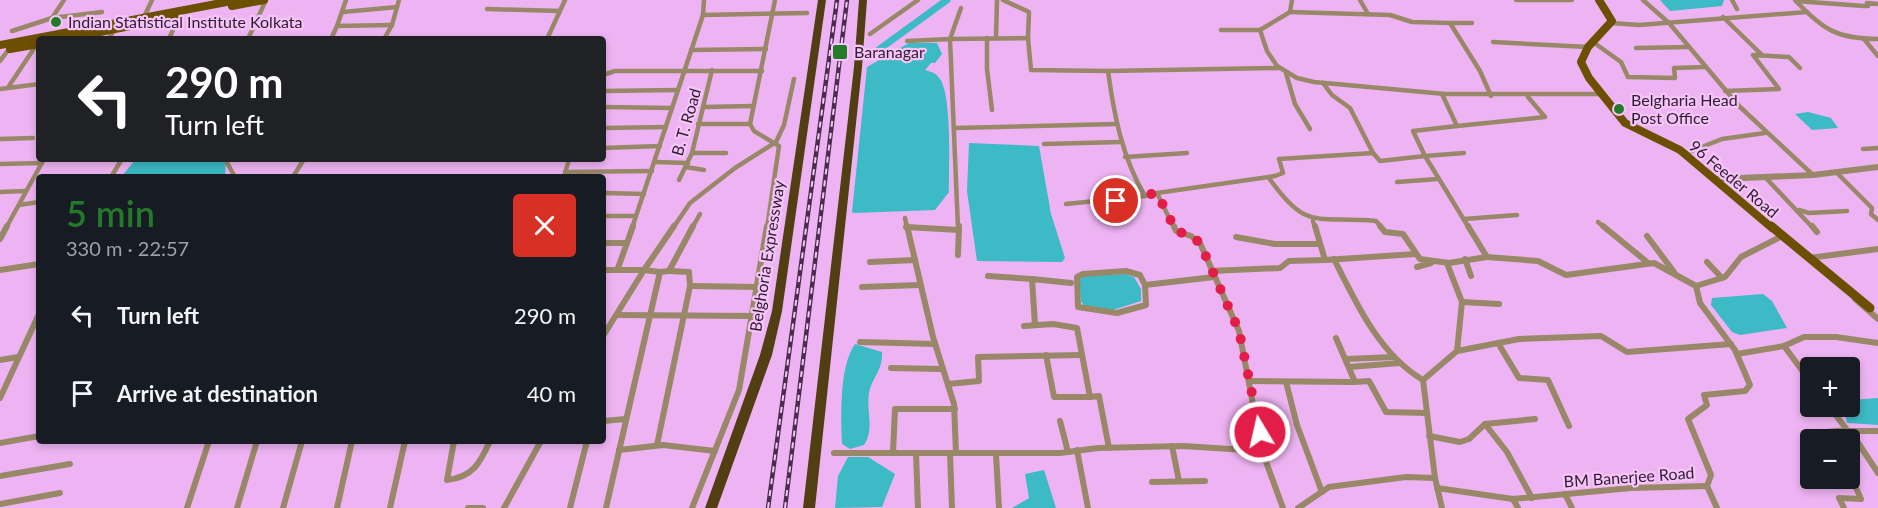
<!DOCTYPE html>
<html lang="en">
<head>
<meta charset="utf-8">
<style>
  :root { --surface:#171b24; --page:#20242c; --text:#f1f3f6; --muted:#9ea1a6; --accent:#237b29 }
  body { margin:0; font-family:Lato,sans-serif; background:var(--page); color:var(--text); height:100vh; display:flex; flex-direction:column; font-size:22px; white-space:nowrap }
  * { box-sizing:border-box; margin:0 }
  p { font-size:20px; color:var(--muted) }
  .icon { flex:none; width:33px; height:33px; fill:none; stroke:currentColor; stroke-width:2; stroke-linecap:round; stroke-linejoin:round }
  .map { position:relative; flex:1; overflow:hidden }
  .drawer { position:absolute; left:36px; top:174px; width:570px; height:270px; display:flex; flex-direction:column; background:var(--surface); border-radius:6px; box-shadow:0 3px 9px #0003 }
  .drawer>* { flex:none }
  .banner { position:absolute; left:36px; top:36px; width:570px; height:126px; border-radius:6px; box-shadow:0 3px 9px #0003; background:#202124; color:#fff; overflow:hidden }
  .controls { position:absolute; left:1800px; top:357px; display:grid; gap:12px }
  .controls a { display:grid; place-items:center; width:60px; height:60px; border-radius:6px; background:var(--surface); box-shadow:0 3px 9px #0003; font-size:30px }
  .pin { position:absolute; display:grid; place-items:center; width:51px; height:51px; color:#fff; margin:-26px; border:3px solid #fff; border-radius:50%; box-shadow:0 2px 6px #0007 }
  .me { position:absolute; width:66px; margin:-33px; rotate:351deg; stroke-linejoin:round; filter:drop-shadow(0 0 4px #0008) }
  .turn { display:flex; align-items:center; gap:21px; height:126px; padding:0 30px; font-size:27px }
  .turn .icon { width:78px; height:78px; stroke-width:2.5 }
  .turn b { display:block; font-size:42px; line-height:51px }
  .round { display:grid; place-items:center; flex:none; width:63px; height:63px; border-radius:6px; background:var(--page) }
  .headline { display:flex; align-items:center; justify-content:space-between; height:102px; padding:0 30px }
  h1 { font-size:36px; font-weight:600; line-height:45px; color:var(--accent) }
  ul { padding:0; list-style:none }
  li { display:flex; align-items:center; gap:18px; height:78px; padding:0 30px }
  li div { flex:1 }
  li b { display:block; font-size:22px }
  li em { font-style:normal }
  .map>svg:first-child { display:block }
  .water { fill:#3cbac6 }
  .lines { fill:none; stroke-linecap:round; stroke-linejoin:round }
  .canal { stroke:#3cbac6; stroke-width:7 }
  .minor-far1 { stroke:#988868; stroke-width:4.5 }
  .minor { stroke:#988868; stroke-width:6 }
  .tertiary { stroke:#988868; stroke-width:6 }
  .primary-far1 { stroke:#6c4f00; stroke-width:8 }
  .primary { stroke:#6c4f00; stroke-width:9 }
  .motorway { fill:#513e13; fill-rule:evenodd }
  .rail-casing { stroke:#492d4b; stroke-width:4.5 }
  .rail { stroke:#f5c5f8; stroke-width:2; stroke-dasharray:6; stroke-linecap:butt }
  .route { stroke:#e11d48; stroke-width:10; stroke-dasharray:0 18 }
  .poi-dot { fill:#237b29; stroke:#f5c5f8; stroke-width:2 }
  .labels { text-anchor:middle; stroke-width:4.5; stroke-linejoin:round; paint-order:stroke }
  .poi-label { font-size:16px; fill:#311a33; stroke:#f5c5f8; text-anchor:start }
  .street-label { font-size:16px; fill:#311a33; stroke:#f5c5f8 }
</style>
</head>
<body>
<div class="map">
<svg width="1878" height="508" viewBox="0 0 1878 508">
  <rect width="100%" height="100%" fill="#eeb3f3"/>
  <g class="water">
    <polygon points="1660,0 1724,0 1722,6 1670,11"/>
    <path d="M909,43H937L942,54L935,63H931L925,70C932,72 936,73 940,79C952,96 949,169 949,192L935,210L854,213L852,212L867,67Z"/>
    <polygon points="1808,112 1831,118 1838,128 1812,130 1795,114"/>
    <polygon points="969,143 1039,146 1051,214 1065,258 1062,262 977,261 967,191"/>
    <polygon points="136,159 226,160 225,177 121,177"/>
    <polygon points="1125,274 1134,277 1141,289 1141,301 1113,310 1084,306 1081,301 1079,280 1084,276"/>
    <polygon points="1763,294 1772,301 1787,328 1740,335 1732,332 1711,305 1712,298"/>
    <path d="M855,344L882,352C883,371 872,377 869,393C866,411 875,429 864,445L850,449L842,444C841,416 839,367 855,344Z"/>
    <polygon points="1878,398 1878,425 1847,423 1844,407 1850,406 1850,400"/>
    <polygon points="848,457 868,457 895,474 882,507 835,508 838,476"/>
    <polygon points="1044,470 1056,508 1012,508 1029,498 1025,474"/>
  </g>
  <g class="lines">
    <polyline class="canal" points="870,56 947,0"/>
    <g class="minor-far1">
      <polyline points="1003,0 1029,12 1028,38"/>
      <polyline points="1292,0 1290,12 1260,30 1267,51 1277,66 1297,78 1314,82 1445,94 1602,94"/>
      <polyline points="1360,0 1368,14"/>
      <polyline points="1516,0 1572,0"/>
      <polyline points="1643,0 1669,23 1739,106 1813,175"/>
      <polyline points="1732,0 1737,9"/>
      <path d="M1795,0C1822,29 1837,39 1878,39"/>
      <polyline points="1796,1 1864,6 1868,6 1867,3 1878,4"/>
      <polyline points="961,8 950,39 1028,38 1031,70 1108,71"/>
      <polyline points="487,9 560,11"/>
      <polyline points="343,12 397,7"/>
      <polyline points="1290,12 1390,15 1412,22 1450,23 1480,71 1491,96"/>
      <polyline points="703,15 807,13"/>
      <polyline points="144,17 152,0"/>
      <polyline points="1723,17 1762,55"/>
      <polyline points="52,18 64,0"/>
      <polyline points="1450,23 1472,23"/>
      <polyline points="1611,23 1639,25 1807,12"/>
      <polyline points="337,26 346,0"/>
      <polyline points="1221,30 1260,30"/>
      <polyline points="12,31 52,18 102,12"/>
      <polyline points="870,34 918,0"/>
      <polyline points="987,38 987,69 992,110"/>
      <polyline points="996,38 997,0"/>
      <polyline points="108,39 116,28"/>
      <polyline points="169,39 179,16"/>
      <polyline points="248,39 266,0"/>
      <polyline points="331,39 337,26 392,25"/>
      <polyline points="384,39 392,25 399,0"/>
      <polyline points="547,39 565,0"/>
      <polyline points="1864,39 1878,56"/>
      <polyline points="907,41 950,39 958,228"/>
      <polyline points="1493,42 1588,47"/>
      <polyline points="1593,42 1621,62 1628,77 1675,78 1674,68 1705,67"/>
      <polyline points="1636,48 1688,47"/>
      <polyline points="691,50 766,49"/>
      <polyline points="0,61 9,49"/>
      <polyline points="1286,73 1295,104 1310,129"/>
      <polyline points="603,75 615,71 762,71"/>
      <polyline points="1323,83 1332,95 1350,108 1373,153"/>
      <polyline points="9,86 37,44"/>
      <polyline points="0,89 39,84"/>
      <polyline points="603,91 677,90"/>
      <polyline points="1725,91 1779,89 1753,55 1789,57 1800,68"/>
      <polyline points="1442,94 1457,126 1545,117 1528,97"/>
      <polyline points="603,107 672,108"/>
      <polyline points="704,107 753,106"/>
      <polyline points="698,124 750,124"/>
      <polyline points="1457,126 1413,131 1425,156 1464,153"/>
      <polyline points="603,128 666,127"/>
      <polyline points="954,128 1116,124"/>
      <polyline points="0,139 33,138"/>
      <polyline points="1044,144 1120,142"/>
      <polyline points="603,148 660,146"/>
      <polyline points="1863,149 1878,148"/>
      <polyline points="692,153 726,153"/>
      <polyline points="1684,154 1722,139 1765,133"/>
      <polyline points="1125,157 1187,153"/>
      <polyline points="225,159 235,177"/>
      <polyline points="655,162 688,163"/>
      <polyline points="0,164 42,163"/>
      <polyline points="686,167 704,170"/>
      <polyline points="565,172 652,171"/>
      <polyline points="1836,172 1872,208 1871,214 1878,220"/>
      <polyline points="111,177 122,159"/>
      <polyline points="293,177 304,159"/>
      <polyline points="564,177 569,159"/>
      <polyline points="1765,177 1813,228"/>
      <path d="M1269,178C1308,233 1316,215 1376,221L1382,228"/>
      <polyline points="679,180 692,153 712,70"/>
      <polyline points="1397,182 1438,179"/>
      <polyline points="0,192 26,191"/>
      <polyline points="603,193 644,194"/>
      <polyline points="1157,193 1275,176 1283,173 1279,159 1373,153 1380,161 1425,156 1469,228"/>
      <polyline points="1066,204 1145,196"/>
      <polyline points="19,205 39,202"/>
      <polyline points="1799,210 1809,213 1847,211"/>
      <polyline points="603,216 636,216"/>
      <polyline points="905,218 907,228"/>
      <polyline points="1464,219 1517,215"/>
      <polyline points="1313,221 1315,228"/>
      <polyline points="1598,222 1605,228"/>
      <polyline points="906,227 922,228"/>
      <polyline points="6,228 44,159"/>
      <polyline points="632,228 703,15 704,0"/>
      <polyline points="673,228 690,203 735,168 776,142 784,125 794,79"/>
      <polyline points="692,228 700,214"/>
      <polyline points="767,228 779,146 754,131 750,124 775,0"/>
      <path d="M1174,228L1157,193L1145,196C1122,157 1114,115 1108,71L1279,68"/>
    </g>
    <g class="minor">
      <polyline points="907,226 915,260"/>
      <polyline points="1174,226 1176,231 1191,236 1200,243 1239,331 1262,451 1283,508"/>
      <polyline points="1315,226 1325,260 1415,254"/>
      <polyline points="1380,226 1385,232 1403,234 1420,259 1449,263"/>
      <polyline points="1468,226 1487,257 1538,261 1566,275 1654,263 1696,286"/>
      <polyline points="1603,226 1647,262"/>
      <polyline points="1812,226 1817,232"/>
      <polyline points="906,227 959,230"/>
      <polyline points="1647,236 1674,272"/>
      <polyline points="1236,237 1275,244 1318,244"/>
      <polyline points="0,239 7,226"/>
      <polyline points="603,243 627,243 633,226"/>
      <polyline points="958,255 959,226"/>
      <polyline points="1809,258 1878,249"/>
      <path d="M1334,259C1356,303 1379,354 1423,380"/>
      <polyline points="1465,259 1471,276"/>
      <polyline points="870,262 915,260 933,337 954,404 956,453"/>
      <polyline points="1707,262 1722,278"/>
      <polyline points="1417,267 1431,263"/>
      <polyline points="618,268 627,243"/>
      <polyline points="0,270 39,264"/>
      <polyline points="603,270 644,270 603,336"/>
      <polygon points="1126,271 1140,275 1145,285 1146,305 1117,313 1078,307 1077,277 1083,274"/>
      <polyline points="1211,271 1280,268 1289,261 1325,260"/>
      <polyline points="660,272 669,271 693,226"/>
      <polyline points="988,276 1032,279"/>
      <polyline points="1145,285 1214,277"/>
      <polyline points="690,286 758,287"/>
      <polyline points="1696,286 1700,303 1735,350 1750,385 1745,391 1704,395 1707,405 1688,419 1711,475 1707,486"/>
      <polyline points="1696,286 1725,277 1741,257 1782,236"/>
      <polyline points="862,287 920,285"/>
      <polyline points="1855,299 1878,319"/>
      <polyline points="1462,302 1499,304"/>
      <polyline points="617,315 752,316"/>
      <polyline points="1035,325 1032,279 1071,283"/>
      <polyline points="1024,326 1053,324 1077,328 1090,397 1099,396 1109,448"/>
      <polyline points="1336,338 1355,382 1369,381 1386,412 1427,413"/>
      <polyline points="860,342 935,344"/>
      <polyline points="1498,343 1519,378 1548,380 1569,426"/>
      <polyline points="1784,346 1810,381"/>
      <polyline points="1457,351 1462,302 1448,266 1449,263 1487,257"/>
      <polyline points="1737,354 1784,346 1804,337 1836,337 1878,343"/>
      <polyline points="1046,355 1054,397 1090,397"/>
      <polyline points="1346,359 1394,357"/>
      <polyline points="0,360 18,357"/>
      <polyline points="1349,367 1400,363"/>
      <polyline points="891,368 942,369"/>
      <polyline points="1250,381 1355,382"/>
      <polyline points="1286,382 1297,425 1322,492"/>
      <polyline points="948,384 979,381 978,357 1082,355"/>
      <polyline points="0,398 39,314"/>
      <polyline points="1829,406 1847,430 1826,432 1830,440"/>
      <polyline points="603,421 626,419"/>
      <polyline points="1060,421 1068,452"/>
      <polyline points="1485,424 1507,452 1532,498"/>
      <polyline points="1849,431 1878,431"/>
      <polyline points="1851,432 1878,473"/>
      <polyline points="1429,436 1460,442 1469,439 1485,424 1535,419"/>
      <path d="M454,441L447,480C473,477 480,463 490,441"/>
      <polyline points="0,443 39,436"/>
      <polyline points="657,445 690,286 689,272 669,271"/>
      <polyline points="1172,446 1179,481"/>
      <polyline points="619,450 663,445 715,451"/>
      <polyline points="1077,450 1088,508"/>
      <polyline points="834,453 1060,453 1098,448 1183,446 1262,451"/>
      <polyline points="893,453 895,409 955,409"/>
      <polyline points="916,453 918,508"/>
      <polyline points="950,453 952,508"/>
      <polyline points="996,454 999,508"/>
      <polyline points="0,476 70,464"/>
      <polyline points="1435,478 1423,380 1457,351 1519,339 1601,336 1627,352 1731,344"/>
      <polyline points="1152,482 1205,481"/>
      <polyline points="1707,486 1717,508"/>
      <polyline points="1437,488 1513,499 1631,488 1707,486"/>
      <polyline points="1565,494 1572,508"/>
      <polyline points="1513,499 1518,508"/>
      <polyline points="0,504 60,493"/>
      <polyline points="187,508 209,441"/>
      <polyline points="237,508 257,441"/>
      <polyline points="283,508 302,441"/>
      <polyline points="337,508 352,441"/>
      <polyline points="390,508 405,441"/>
      <polyline points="468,508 483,508"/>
      <polyline points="504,508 541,441"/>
      <polyline points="570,508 587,441"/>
      <polyline points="606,508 660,272 644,270 674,226"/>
      <polyline points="692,508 739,390 767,226"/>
      <polyline points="1298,508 1329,487 1406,477 1435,478 1442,508"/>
      <polyline points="1844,508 1839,498 1861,499 1850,474"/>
    </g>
    <polyline class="tertiary" points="1717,179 1813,175 1878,167"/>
    <g class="primary-far1">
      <polyline points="1599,0 1612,21 1588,47 1581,62 1589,78 1625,123 1680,150 1772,228"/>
      <polyline points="232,6 264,0"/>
      <polyline points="65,39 175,17"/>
      <polyline points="0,45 237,0"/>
      <polyline points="10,49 39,44"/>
    </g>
    <polyline class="primary" points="1771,226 1870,308"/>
    <g class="motorway">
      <polygon points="818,0 826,0 782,311 772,355 717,508 705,508 760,355 772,311"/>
      <polygon points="859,0 867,0 862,67 815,508 803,508 854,67"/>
    </g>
    <g class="rail-casing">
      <g id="rail">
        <polyline points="768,508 837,0"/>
        <polyline points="785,508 847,0"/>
      </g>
    </g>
    <use href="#rail" class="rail"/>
  </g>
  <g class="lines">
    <polyline class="route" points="1116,201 1157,193 1176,231 1191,236 1200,243 1239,331 1260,432"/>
  </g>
  <g class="poi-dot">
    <circle cx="56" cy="22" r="6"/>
    <rect x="832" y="44" width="16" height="16" rx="3"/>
    <circle cx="1619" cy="109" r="6"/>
  </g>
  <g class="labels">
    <g class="poi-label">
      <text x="68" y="28">Indian Statistical Institute Kolkata</text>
      <text x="854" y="58">Baranagar</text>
      <text x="1631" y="106">Belgharia Head<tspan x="1631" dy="18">Post Office</tspan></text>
    </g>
    <g class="street-label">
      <text transform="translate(686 122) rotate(-74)" y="6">B. T. Road</text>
      <text transform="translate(1734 179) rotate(40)" y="6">96 Feeder Road</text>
      <text transform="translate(767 256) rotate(-81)" y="6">Belghoria Expressway</text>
      <text transform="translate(1629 477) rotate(-4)" y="6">BM Banerjee Road</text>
    </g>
  </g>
</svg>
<div class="controls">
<a>+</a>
<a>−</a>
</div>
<div class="pin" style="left:1116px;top:201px;background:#d93025"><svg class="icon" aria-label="arrive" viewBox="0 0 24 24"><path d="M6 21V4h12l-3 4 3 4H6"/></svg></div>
<svg class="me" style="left:1260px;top:432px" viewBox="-20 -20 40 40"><circle r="17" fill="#e11d48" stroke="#fff" stroke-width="3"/><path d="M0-11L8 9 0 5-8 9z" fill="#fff"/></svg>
<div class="banner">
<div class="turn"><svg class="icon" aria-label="left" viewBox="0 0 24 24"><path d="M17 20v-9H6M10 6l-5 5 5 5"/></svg><div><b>290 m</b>Turn left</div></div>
</div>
<section class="drawer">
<div class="headline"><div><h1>5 min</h1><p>330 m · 22:57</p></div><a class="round" style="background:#d93025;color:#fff"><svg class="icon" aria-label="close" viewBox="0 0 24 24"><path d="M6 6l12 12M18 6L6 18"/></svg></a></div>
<ul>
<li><svg class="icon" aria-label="left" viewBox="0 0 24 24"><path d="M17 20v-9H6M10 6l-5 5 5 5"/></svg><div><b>Turn left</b></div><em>290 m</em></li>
<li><svg class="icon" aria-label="arrive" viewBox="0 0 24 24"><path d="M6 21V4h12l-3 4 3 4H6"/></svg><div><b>Arrive at destination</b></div><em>40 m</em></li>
</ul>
</section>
</div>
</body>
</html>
